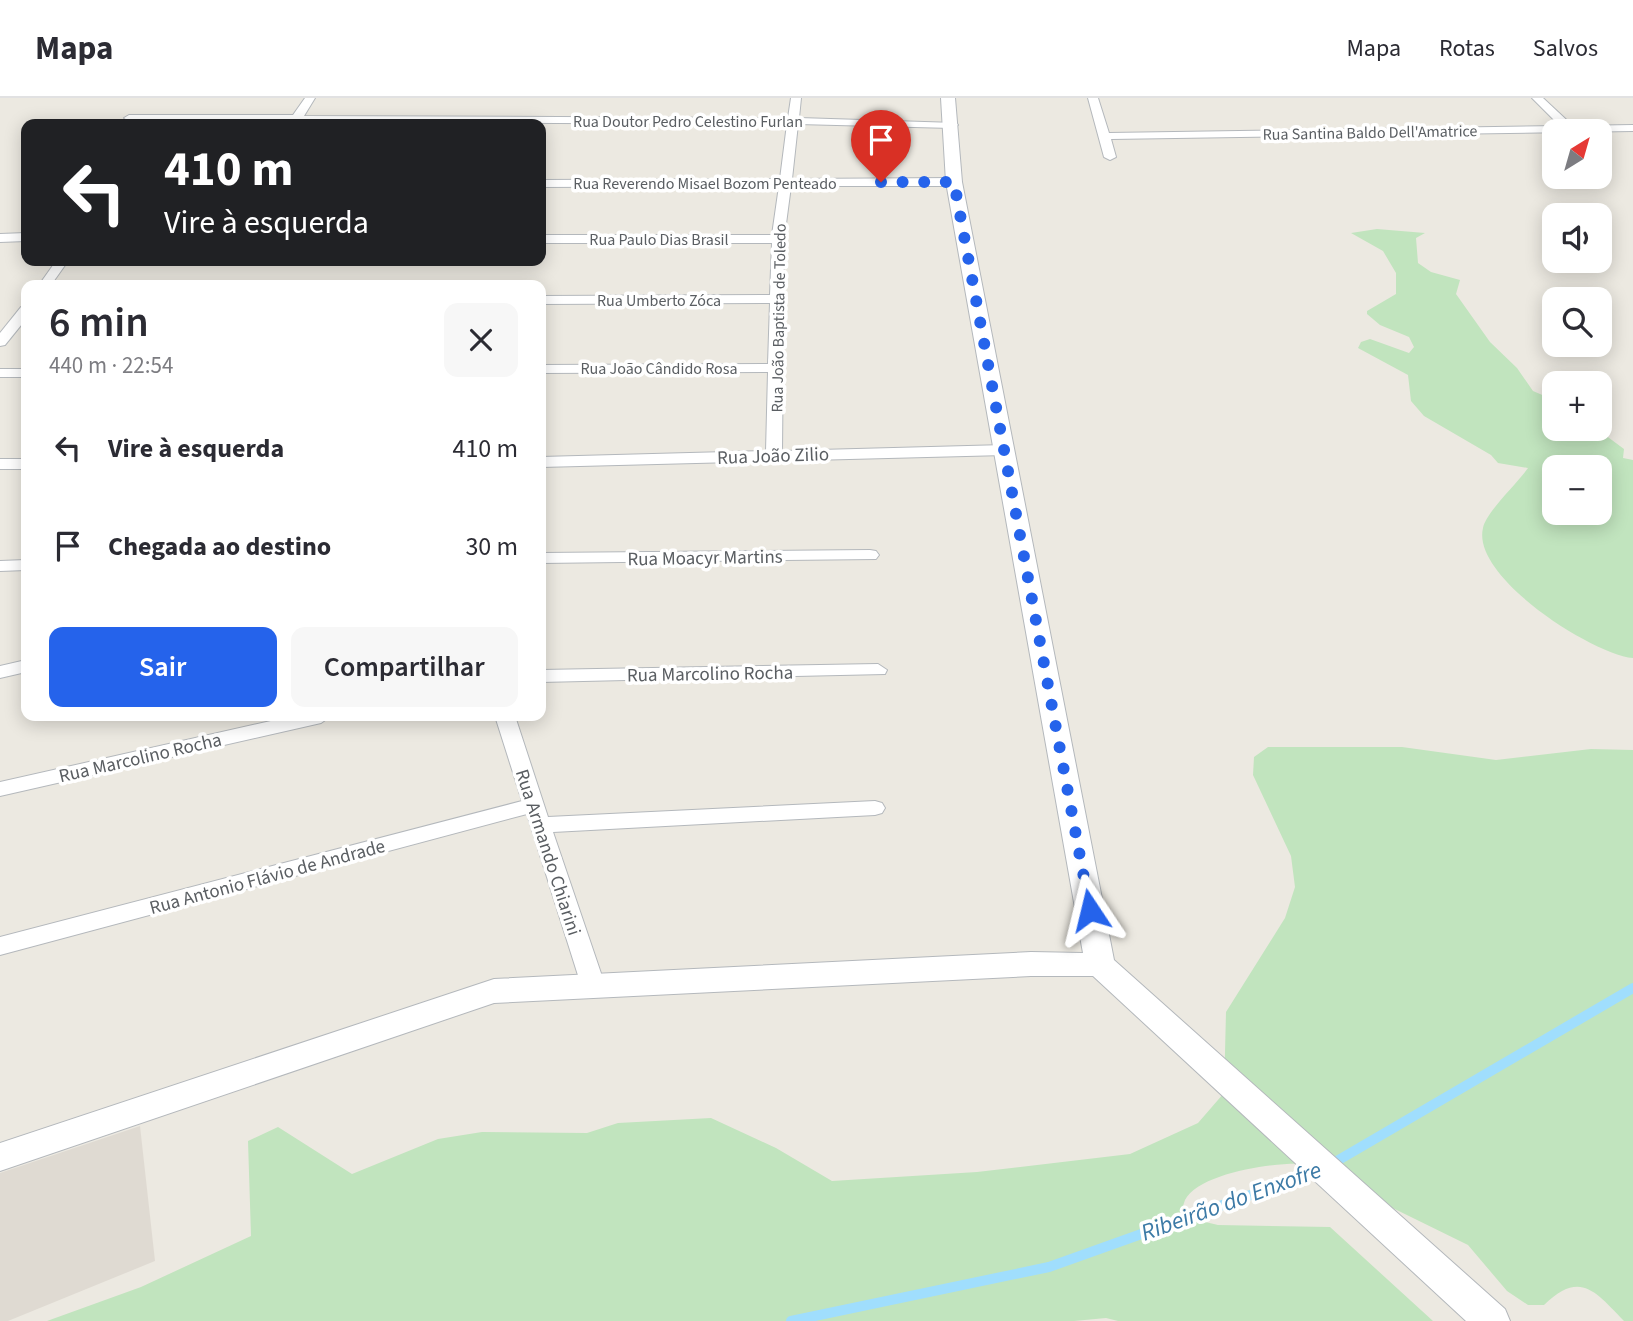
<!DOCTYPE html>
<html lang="pt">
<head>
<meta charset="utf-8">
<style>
  :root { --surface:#fff; --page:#f7f7f7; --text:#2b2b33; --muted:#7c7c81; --line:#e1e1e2; --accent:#2563eb }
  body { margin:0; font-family:"Source Sans 3",sans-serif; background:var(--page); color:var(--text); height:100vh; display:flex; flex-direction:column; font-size:26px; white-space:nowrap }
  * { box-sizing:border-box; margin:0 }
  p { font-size:23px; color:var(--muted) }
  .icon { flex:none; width:38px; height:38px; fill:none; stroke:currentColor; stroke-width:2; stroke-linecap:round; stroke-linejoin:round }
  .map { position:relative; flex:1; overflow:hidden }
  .side { position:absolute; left:21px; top:182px; width:525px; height:441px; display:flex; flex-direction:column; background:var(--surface); border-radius:14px; box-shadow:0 4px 18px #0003 }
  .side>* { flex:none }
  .hud { position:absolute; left:21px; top:21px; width:525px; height:147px; border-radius:14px; box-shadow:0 4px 18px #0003; background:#202124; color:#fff; overflow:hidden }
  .needle { width:46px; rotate:37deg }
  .fabs { position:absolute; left:1542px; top:21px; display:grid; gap:14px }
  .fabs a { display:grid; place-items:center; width:70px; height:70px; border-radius:14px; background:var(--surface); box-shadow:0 4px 18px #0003; font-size:35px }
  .pin { position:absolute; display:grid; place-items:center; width:60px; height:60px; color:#fff; margin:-72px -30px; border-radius:50% 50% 50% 0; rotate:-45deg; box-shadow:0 0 7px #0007 }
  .pin .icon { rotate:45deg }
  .me { position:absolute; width:77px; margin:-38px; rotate:350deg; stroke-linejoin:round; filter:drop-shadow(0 0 5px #0008) }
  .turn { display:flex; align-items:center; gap:24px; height:147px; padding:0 28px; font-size:32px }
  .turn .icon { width:91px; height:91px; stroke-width:2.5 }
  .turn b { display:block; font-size:49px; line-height:60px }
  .round { display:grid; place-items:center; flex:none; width:74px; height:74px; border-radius:14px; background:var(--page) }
  .overview { display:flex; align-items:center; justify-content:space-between; height:119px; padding:0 28px }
  h1 { font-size:42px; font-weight:600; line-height:52px }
  .action { display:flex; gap:14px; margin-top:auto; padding:14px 28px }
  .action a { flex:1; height:80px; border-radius:14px; background:var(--accent); color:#fff; font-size:28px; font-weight:600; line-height:80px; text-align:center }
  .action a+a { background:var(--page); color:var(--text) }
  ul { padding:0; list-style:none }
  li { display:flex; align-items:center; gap:21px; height:98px; padding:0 28px }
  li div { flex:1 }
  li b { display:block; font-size:26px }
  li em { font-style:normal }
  header { display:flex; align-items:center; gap:42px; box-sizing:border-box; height:98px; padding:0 35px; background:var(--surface); border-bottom:2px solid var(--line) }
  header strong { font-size:33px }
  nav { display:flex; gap:38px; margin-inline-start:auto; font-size:24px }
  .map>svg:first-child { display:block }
  .education { fill:#dfdad2 }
  .green { fill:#c1e4be; fill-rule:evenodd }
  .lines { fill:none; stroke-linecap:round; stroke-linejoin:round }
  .stream { stroke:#a0defd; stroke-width:10 }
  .minor-casing { stroke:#b4b8bc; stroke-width:2 }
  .tertiary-casing { stroke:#b4b8bc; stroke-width:2 }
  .minor { fill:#fff; fill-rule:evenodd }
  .tertiary { fill:#fff; fill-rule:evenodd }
  .route { stroke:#2563eb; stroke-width:12; stroke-dasharray:0 21.6 }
  .labels { text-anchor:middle; stroke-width:7; stroke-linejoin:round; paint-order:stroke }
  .far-street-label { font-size:16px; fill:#5a5e62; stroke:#fff }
  .street-label { font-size:19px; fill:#5a5e62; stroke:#fff }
  .near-water-label { font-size:24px; font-style:italic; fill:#3c7aa6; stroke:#fff }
</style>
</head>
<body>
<header>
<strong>Mapa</strong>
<nav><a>Mapa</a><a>Rotas</a><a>Salvos</a></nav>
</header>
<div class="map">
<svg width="1633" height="1223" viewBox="0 0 1633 1223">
  <rect width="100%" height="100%" fill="#ece9e1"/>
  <polygon class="education" points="140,1028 155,1163 8,1223 0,1223 0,1075"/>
  <g class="green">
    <path d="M1377,131L1425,135L1416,140L1418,165L1431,174L1460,182L1456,196L1490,244L1517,270L1533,293L1554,302V331H1597L1624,351L1623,360L1633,362V560C1592,556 1471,479 1483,430C1486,414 1517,386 1528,370L1498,365L1491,357L1424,318L1411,303L1408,277L1358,250L1361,244L1370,241L1409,255L1414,249L1409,239L1380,227L1367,216V213L1396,196V175L1383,153L1351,135ZM1554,369H1600V415H1554Z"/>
    <path d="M1268,649H1402L1496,662L1591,651L1633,652V1223H1624C1595,1193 1580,1172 1544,1207H1528L1507,1193L1468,1147L1303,1066C1275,1064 1199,1075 1185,1102C1183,1107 1182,1113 1180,1118L1218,1127L1330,1129L1433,1223H1118L1106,1220L1074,1223H47L141,1189L251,1138L248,1043L278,1029L352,1076L438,1041L482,1034L587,1035L618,1025L711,1020L776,1050L832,1083L977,1074L1130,1056L1198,1025L1224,995L1226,914L1285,820L1295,789L1291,758L1253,677L1254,659Z"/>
  </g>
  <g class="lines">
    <g class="stream">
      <polyline points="1330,1067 1633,890"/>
      <polyline points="791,1223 1049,1169 1315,1074"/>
    </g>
    <g class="minor-casing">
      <g id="minor">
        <polygon points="305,0 315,0 304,18 788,20 791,0 801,0 799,20 956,25 958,27 952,30 798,26 792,81 954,80 960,84 954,88 791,88 784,141 782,353 1005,347 1013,352 1005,357 541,369 541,359 766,353 768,274 541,275 541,267 768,266 770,205 541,206 541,198 770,197 772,145 541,145 541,137 772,137 779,88 541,89 541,82 780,81 787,26 129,23 124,20 129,17 293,17"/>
        <polygon points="1088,0 1098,0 1109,35 1560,28 1532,0 1543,0 1573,28 1633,27 1633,33 1111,41 1116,59 1110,62 1104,59"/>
        <polygon points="26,135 26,143 0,144 0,136"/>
        <polygon points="56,163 68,163 51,187 39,187"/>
        <polygon points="26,208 26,221 5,247 0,248 0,235 21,209"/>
        <rect x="0" y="271" width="26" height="8"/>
        <rect x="0" y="361" width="26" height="10"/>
        <polygon points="870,452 876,453 879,457 876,461 541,465 541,455"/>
        <polygon points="26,462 26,472 0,473 0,463"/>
        <polygon points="26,562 26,574 0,580 0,568"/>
        <polygon points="878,566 887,572 885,576 541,584 541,572"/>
        <polygon points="293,618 331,618 321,625 0,698 0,684"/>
        <polygon points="495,618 515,618 548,719 875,703 882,705 885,710 882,715 875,717 553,734 606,890 602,897 594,899 586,897 582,890 527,716 0,857 0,839 522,703"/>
      </g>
    </g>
    <g class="tertiary-casing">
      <polygon id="tertiary" points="941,0 955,0 962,84 1114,862 1505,1211 1510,1223 1466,1223 1093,878 1031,878 494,905 0,1073 0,1045 494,881 1031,854 1083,855 946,84"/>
    </g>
    <use href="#minor" class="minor"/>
    <use href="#tertiary" class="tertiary"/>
  </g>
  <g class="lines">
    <polyline class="route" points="881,84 954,84 1090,812"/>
  </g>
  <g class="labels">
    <g class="far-street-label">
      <text x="688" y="29">Rua Doutor Pedro Celestino Furlan</text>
      <text transform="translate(1370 34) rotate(-1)" y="6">Rua Santina Baldo Dell'Amatrice</text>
      <text x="705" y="91">Rua Reverendo Misael Bozom Penteado</text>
      <text x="659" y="147">Rua Paulo Dias Brasil</text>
      <text x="659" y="208">Rua Umberto Zóca</text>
      <text transform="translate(778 220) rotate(-89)" y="6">Rua João Baptista de Toledo</text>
      <text x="659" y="276">Rua João Cândido Rosa</text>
    </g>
    <g class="street-label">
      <text transform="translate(773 357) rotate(-2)" y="7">Rua João Zilio</text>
      <text transform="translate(705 459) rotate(-1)" y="7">Rua Moacyr Martins</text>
      <text transform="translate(710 575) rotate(-1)" y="7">Rua Marcolino Rocha</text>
      <text transform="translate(140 659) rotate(-13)" y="7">Rua Marcolino Rocha</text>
      <text transform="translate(549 754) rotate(72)" y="7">Rua Armando Chiarini</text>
      <text transform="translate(267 778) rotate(-15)" y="7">Rua Antonio Flávio de Andrade</text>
    </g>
    <g class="near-water-label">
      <text transform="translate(1231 1103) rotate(-20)" y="8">Ribeirão do Enxofre</text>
    </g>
  </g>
</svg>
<div class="fabs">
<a><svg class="needle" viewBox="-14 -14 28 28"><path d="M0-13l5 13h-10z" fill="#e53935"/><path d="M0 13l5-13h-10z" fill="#7c7c81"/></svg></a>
<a><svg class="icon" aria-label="sound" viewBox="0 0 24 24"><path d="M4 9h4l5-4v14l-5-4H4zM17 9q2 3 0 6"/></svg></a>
<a><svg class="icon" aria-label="search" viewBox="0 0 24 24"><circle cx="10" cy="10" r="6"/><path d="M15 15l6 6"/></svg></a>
<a>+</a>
<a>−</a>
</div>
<div class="pin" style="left:881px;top:84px;background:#d93025"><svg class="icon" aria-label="arrive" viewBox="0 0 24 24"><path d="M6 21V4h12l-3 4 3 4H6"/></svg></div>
<svg class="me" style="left:1090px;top:812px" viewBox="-20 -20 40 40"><path d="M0-17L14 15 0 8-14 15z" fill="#2563eb" stroke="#fff" stroke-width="4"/></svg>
<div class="hud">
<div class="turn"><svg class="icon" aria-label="left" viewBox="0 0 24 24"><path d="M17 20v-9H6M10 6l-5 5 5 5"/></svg><div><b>410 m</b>Vire à esquerda</div></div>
</div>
<section class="side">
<div class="overview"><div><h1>6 min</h1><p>440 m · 22:54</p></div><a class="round"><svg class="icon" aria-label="close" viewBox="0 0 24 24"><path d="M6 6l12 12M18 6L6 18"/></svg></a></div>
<ul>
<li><svg class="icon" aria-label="left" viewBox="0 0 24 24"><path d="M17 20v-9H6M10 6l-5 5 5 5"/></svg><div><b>Vire à esquerda</b></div><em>410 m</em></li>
<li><svg class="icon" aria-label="arrive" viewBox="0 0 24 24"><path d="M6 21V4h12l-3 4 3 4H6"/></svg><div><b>Chegada ao destino</b></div><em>30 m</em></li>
</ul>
<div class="action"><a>Sair</a><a>Compartilhar</a></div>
</section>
</div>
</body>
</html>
